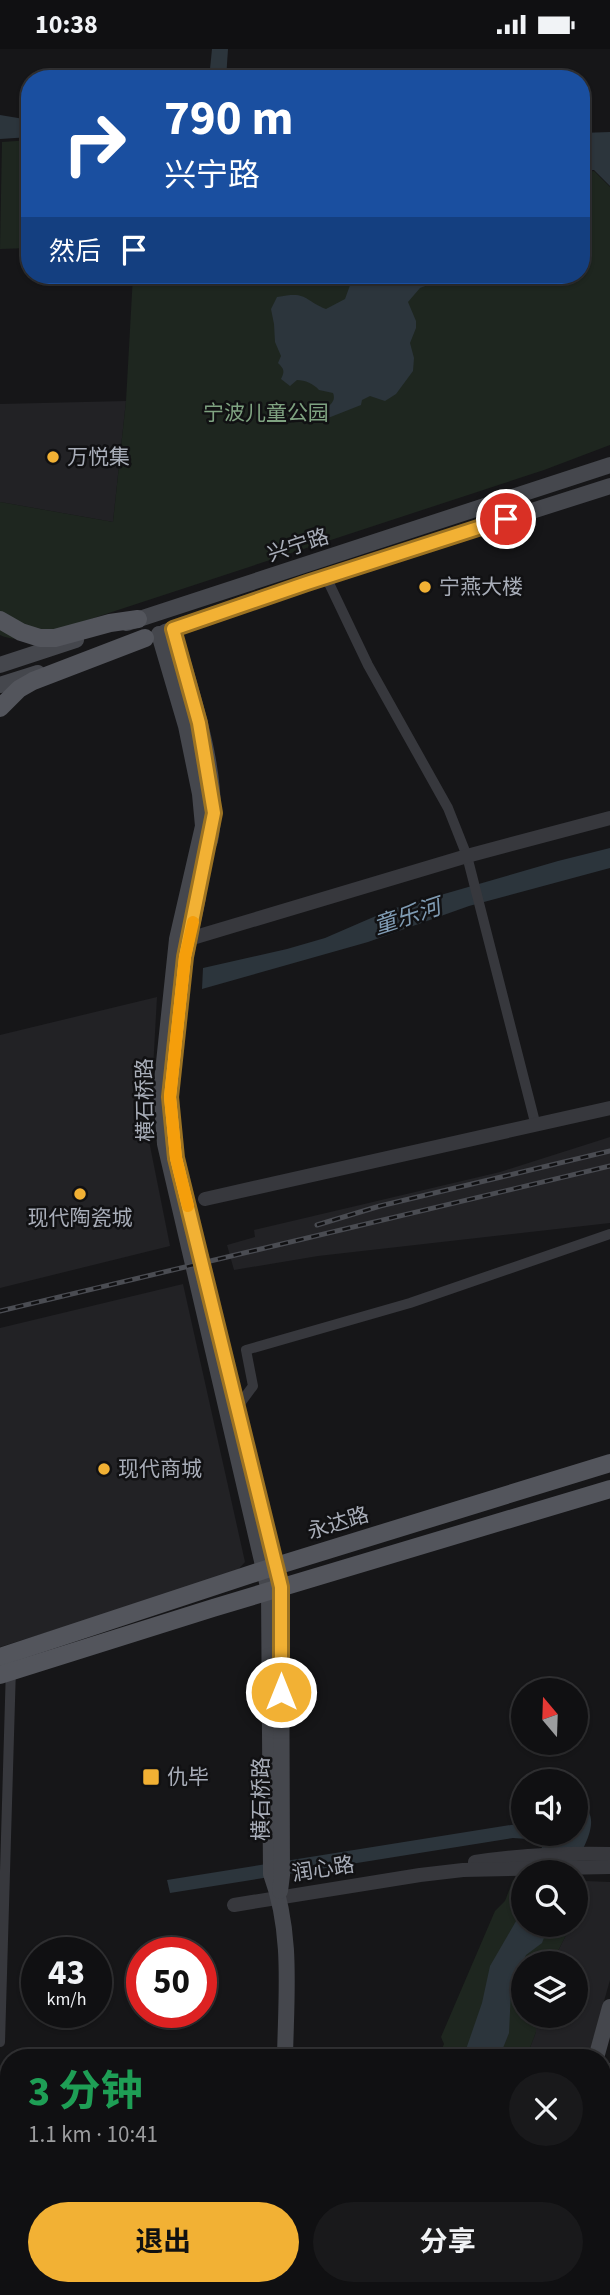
<!DOCTYPE html>
<html lang="zh">
<head>
<meta charset="utf-8">
<style>
  :root { --surface:#101012; --page:#19191b; --text:#f1f3f6; --muted:#9c9d9f; --line:#303032; --accent:#f2b134 }
  body { margin:0; font-family:"Source Sans 3","Noto Sans SC",sans-serif; background:var(--page); color:var(--text); height:100vh; display:flex; flex-direction:column; font-size:26px; white-space:nowrap }
  * { box-sizing:border-box; margin:0 }
  p { font-size:23px; color:var(--muted) }
  .icon { flex:none; width:38px; height:38px; fill:none; stroke:currentColor; stroke-width:2; stroke-linecap:round; stroke-linejoin:round }
  .map { position:relative; flex:1; overflow:hidden }
  .sheet { position:absolute; left:0px; top:2000px; width:611px; height:247px; display:flex; flex-direction:column; background:var(--surface); border-radius:28px 28px 0 0; box-shadow:0 2px 5px #0004,0 0 0 2px var(--line) }
  .sheet>* { flex:none }
  .guide { position:absolute; left:21px; top:21px; width:569px; height:214px; border-radius:28px; box-shadow:0 2px 5px #0004,0 0 0 2px var(--line); background:#1a4fa0; color:#fff; overflow:hidden }
  .needle { width:46px; rotate:341deg }
  .buttons { position:absolute; left:511px; top:1629px; display:grid; gap:14px }
  .buttons a { display:grid; place-items:center; width:77px; height:77px; border-radius:50%; background:var(--surface); box-shadow:0 2px 5px #0004,0 0 0 2px var(--line); font-size:35px }
  .speed { position:absolute; left:21px; top:1888px; display:flex; gap:14px; font-size:35px; font-weight:700; text-align:center }
  .speed>* { display:grid; place-content:center; width:91px; height:91px; border-radius:50%; background:var(--surface); box-shadow:0 2px 5px #0004,0 0 0 2px var(--line); line-height:1 }
  .speed small { font-size:18px; font-weight:400 }
  .speed .limit { border:10px solid #d22; background:#fff; color:#111 }
  .pin { position:absolute; display:grid; place-items:center; width:60px; height:60px; color:#fff; margin:-30px; border:4px solid #fff; border-radius:50%; box-shadow:0 2px 7px #0007 }
  .me { position:absolute; width:77px; margin:-38px; rotate:0deg; stroke-linejoin:round; filter:drop-shadow(0 0 5px #0008) }
  .turn { display:flex; align-items:center; gap:24px; height:147px; padding:0 28px; font-size:32px }
  .turn .icon { width:91px; height:91px; stroke-width:2.5 }
  .turn b { display:block; font-size:49px; line-height:60px }
  .then { display:flex; align-items:center; height:66px; padding:0 28px; background:#0003; gap:14px; font-size:26px }
  .round { display:grid; place-items:center; flex:none; width:74px; height:74px; border-radius:37px; background:var(--page) }
  .headline { display:flex; align-items:center; justify-content:space-between; height:119px; padding:0 28px }
  h1 { font-size:42px; font-weight:700; line-height:52px; color:#1e9e55 }
  .button { display:flex; gap:14px; margin-top:auto; padding:14px 28px }
  .button a { flex:1; height:80px; border-radius:42px; background:var(--accent); color:#111; font-size:28px; font-weight:700; line-height:80px; text-align:center }
  .button a+a { background:var(--page); color:var(--text) }
  .status { display:flex; justify-content:space-between; align-items:center; height:49px; padding:0 35px; background:var(--surface); direction:ltr }
  .status svg { height:19px; fill:currentColor }
  .map>svg:first-child { display:block }
  .built { fill:#222225 }
  .green { fill:#1e261f }
  .water { fill:#2c353c }
  .lines { fill:none; stroke-linecap:round; stroke-linejoin:round }
  .minor { stroke:#37383d; stroke-width:10 }
  .tertiary { stroke:#37383d; stroke-width:14 }
  .secondary { stroke:#45474d; stroke-width:16 }
  .primary { stroke:#53555c; stroke-width:18 }
  .trunk { stroke:#5b5e65; stroke-width:18 }
  .rail-casing { stroke:#4a4c52; stroke-width:5 }
  .rail { stroke:#111113; stroke-width:2.5; stroke-dasharray:8; stroke-linecap:butt }
  .trunk-bridge { stroke:#5b5e65; stroke-width:18 }
  .route-casing { stroke:#9d7322; stroke-width:18 }
  .route { stroke:#f2b134; stroke-width:12 }
  .slow { stroke:#f59e0b; stroke-width:12 }
  .poi-dot { fill:#f2b134; stroke:#111113; stroke-width:2.5 }
  .labels { text-anchor:middle; stroke-width:5; stroke-linejoin:round; paint-order:stroke }
  .park-label { font-size:21px; fill:#7fa381; stroke:#111113 }
  .poi-label { font-size:21px; fill:#a8adb8; stroke:#111113; text-anchor:start }
  .street-label { font-size:21px; fill:#a8adb8; stroke:#111113 }
  .water-label { font-size:23px; font-style:italic; fill:#7f9bb3; stroke:#111113 }
</style>
</head>
<body>
<div class="status"><b>10:38</b><svg viewBox="0 0 49 12"><path d="M0 12V9h3v3zM5 12V6h3v6zM10 12V3h3v9zM15 12V0h3v12zM26 1h20v11H26zM47 4h2v5h-2z"/></svg></div>
<div class="map">
<svg width="610" height="2246" viewBox="0 0 610 2246">
  <rect width="100%" height="100%" fill="#161618"/>
  <g class="built">
    <polygon points="126,352 113,473 0,453 0,355"/>
    <polygon points="157,948 149,1092 170,1197 0,1239 0,986"/>
    <polygon points="610,1088 610,1174 318,1207 234,1221 227,1196 255,1188 254,1181 500,1123"/>
    <polygon points="183,1235 245,1513 234,1525 0,1598 0,1279"/>
    <polygon points="585,1832 610,1833 610,1931 588,2009 526,2009 536,1983 536,1967 576,1967 576,1914 552,1914 571,1876 576,1876 578,1860 576,1843"/>
  </g>
  <g class="green">
    <polygon points="30,91 30,199 0,200 2,93"/>
    <path d="M594,122L610,138V396L544,421L51,583C34,587 16,594 0,586V453L113,473L126,352L133,226H581V123Z"/>
    <polygon points="513,1831 523,1832 523,1876 571,1876 552,1914 523,1914 523,1967 536,1967 536,1983 526,2009 438,2009 444,1995 441,1988 495,1862 505,1852"/>
    <polygon points="610,2199 610,2244 405,2245 406,2238 602,2238 602,2200"/>
    <polygon points="40,2238 367,2238 366,2246 0,2246 0,2244"/>
  </g>
  <g class="water">
    <polygon points="212,0 228,0 226,30 209,30"/>
    <polygon points="0,66 30,71 30,88 0,90"/>
    <polygon points="610,83 610,137 594,121 581,122 581,84"/>
    <path d="M360,226H402L425,230L430,226H454L420,239L408,253L416,272V279L410,294L414,309L413,322L396,345L385,352L370,347L362,351L361,356L328,369L324,364C327,356 337,354 333,344L319,341C314,335 305,331 297,331L290,337L281,330C285,322 284,320 278,314L281,307L275,293L274,275L271,260L277,248C308,242 302,250 326,260L345,250L353,228Z"/>
    <polygon points="610,799 610,819 469,857 368,893 202,940 203,919 287,900 325,889 392,860 558,812"/>
    <path d="M588,1762C599,1778 578,1808 571,1823H535L544,1791L513,1789L170,1844L167,1831L523,1774V1785H576V1765Z"/>
    <polygon points="523,1860 523,1876 549,1876 542,1894 526,1906 511,1941 509,1984 499,2009 463,2009 482,1954 490,1917"/>
    <polygon points="380,2238 404,2238 404,2246 379,2246"/>
  </g>
  <g class="lines">
    <g class="minor">
      <polyline points="326,528 368,616 448,759 467,807 536,1077"/>
      <polyline points="236,1360 253,1337 246,1301 410,1254 610,1185"/>
      <polyline points="0,1993 11,1618"/>
    </g>
    <g class="tertiary">
      <polyline points="189,890 467,807 610,769"/>
      <polyline points="205,1150 610,1059"/>
      <path d="M475,1813C520,1806 565,1804 610,1805"/>
      <polyline points="234,1856 420,1826 463,1821 610,1818"/>
    </g>
    <g class="secondary">
      <polyline points="127,574 610,416"/>
      <path d="M173,580C190,640 223,732 210,792"/>
      <polyline points="165,583 307,534 610,437"/>
      <path d="M159,585L186,677L200,745L203,777L177,890L161,1042L165,1095L269,1542L271,1825C293,1884 286,1947 285,2009"/>
      <polyline points="0,616 76,591"/>
      <polyline points="0,636 38,624"/>
      <polyline points="184,915 198,848"/>
      <polyline points="255,1434 281,1538 282,1826 280,1842"/>
      <polyline points="596,2009 610,1958"/>
      <polyline points="602,2057 610,2022"/>
      <polyline points="602,2122 610,2075"/>
      <polyline points="580,2246 581,2238"/>
    </g>
    <g class="primary">
      <polyline points="0,571 21,583 40,589 55,589 110,574 138,570"/>
      <polyline points="0,659 19,640 33,632 145,589"/>
      <polyline points="0,1608 276,1517 610,1414"/>
      <polyline points="0,1626 213,1559 610,1440"/>
      <polyline points="602,2187 610,2187"/>
      <polyline points="0,2239 9,2238"/>
    </g>
    <g class="trunk">
      <polyline points="602,2152 610,2152"/>
      <polyline points="0,2177 9,2176"/>
      <polyline points="0,2200 9,2198"/>
      <polyline points="0,2223 9,2221"/>
    </g>
    <g class="rail-casing">
      <g id="rail">
        <polyline points="317,1176 380,1157 610,1102"/>
        <polyline points="0,1262 610,1117"/>
      </g>
    </g>
    <use href="#rail" class="rail"/>
    <polyline class="trunk-bridge" points="602,2173 610,2173"/>
  </g>
  <g class="lines">
    <g class="route-casing">
      <polyline id="route" points="281,1643 281,1538 176,1109 170,1048 185,908 214,764 199,674 173,580 307,534 506,470"/>
    </g>
    <use href="#route" class="route"/>
    <polyline class="slow" points="188,1157 176,1109 170,1048 185,908 193,873"/>
  </g>
  <g class="poi-dot">
    <circle cx="53" cy="408" r="7"/>
    <circle cx="425" cy="538" r="7"/>
    <circle cx="80" cy="1145" r="7"/>
    <circle cx="104" cy="1420" r="7"/>
    <rect x="142" y="1719" width="18" height="18" rx="3.5"/>
  </g>
  <g class="labels">
    <g class="park-label">
      <text x="266" y="371">宁波儿童公园</text>
    </g>
    <g class="poi-label">
      <text x="67" y="415">万悦集</text>
      <text x="439" y="545">宁燕大楼</text>
      <text x="80" y="1176" text-anchor="middle">现代陶瓷城</text>
      <text x="118" y="1427">现代商城</text>
      <text x="167" y="1735">仇毕</text>
    </g>
    <g class="street-label">
      <text transform="translate(298 496) rotate(-18)" y="7">兴宁路</text>
      <text transform="translate(145 1051) rotate(-91)" y="7">横石桥路</text>
      <text transform="translate(338 1474) rotate(-17)" y="7">永达路</text>
      <text transform="translate(261 1750) rotate(-90)" y="7">横石桥路</text>
      <text transform="translate(323 1820) rotate(-9)" y="7">润心路</text>
    </g>
    <g class="water-label">
      <text transform="translate(407 867) rotate(-18)" y="8">童乐河</text>
    </g>
  </g>
</svg>
<div class="buttons">
<a><svg class="needle" viewBox="-14 -14 28 28"><path d="M0-13l5 13h-10z" fill="#e53935"/><path d="M0 13l5-13h-10z" fill="#9c9d9f"/></svg></a>
<a><svg class="icon" aria-label="sound" viewBox="0 0 24 24"><path d="M4 9h4l5-4v14l-5-4H4zM17 9q2 3 0 6"/></svg></a>
<a><svg class="icon" aria-label="search" viewBox="0 0 24 24"><circle cx="10" cy="10" r="6"/><path d="M15 15l6 6"/></svg></a>
<a><svg class="icon" aria-label="layers" viewBox="0 0 24 24"><path d="M12 4l9 5-9 5-9-5zM3 14l9 5 9-5"/></svg></a>
</div>
<div class="speed"><div>43<small>km/h</small></div><div class="limit">50</div></div>
<div class="pin" style="left:506px;top:470px;background:#d93025"><svg class="icon" aria-label="arrive" viewBox="0 0 24 24"><path d="M6 21V4h12l-3 4 3 4H6"/></svg></div>
<svg class="me" style="left:281px;top:1643px" viewBox="-20 -20 40 40"><circle r="17" fill="#f2b134" stroke="#fff" stroke-width="3"/><path d="M0-11L8 9 0 5-8 9z" fill="#fff"/></svg>
<div class="guide">
<div class="turn"><svg class="icon" aria-label="right" viewBox="0 0 24 24"><path d="M7 20v-9h11M14 6l5 5-5 5"/></svg><div><b>790 m</b>兴宁路</div></div>
<div class="then">然后<svg class="icon" aria-label="arrive" viewBox="0 0 24 24"><path d="M6 21V4h12l-3 4 3 4H6"/></svg></div>
</div>
<section class="sheet">
<div class="headline"><div><h1>3 分钟</h1><p>1.1 km · 10:41</p></div><a class="round"><svg class="icon" aria-label="close" viewBox="0 0 24 24"><path d="M6 6l12 12M18 6L6 18"/></svg></a></div>
<div class="button"><a>退出</a><a>分享</a></div>
</section>
</div>
</body>
</html>
